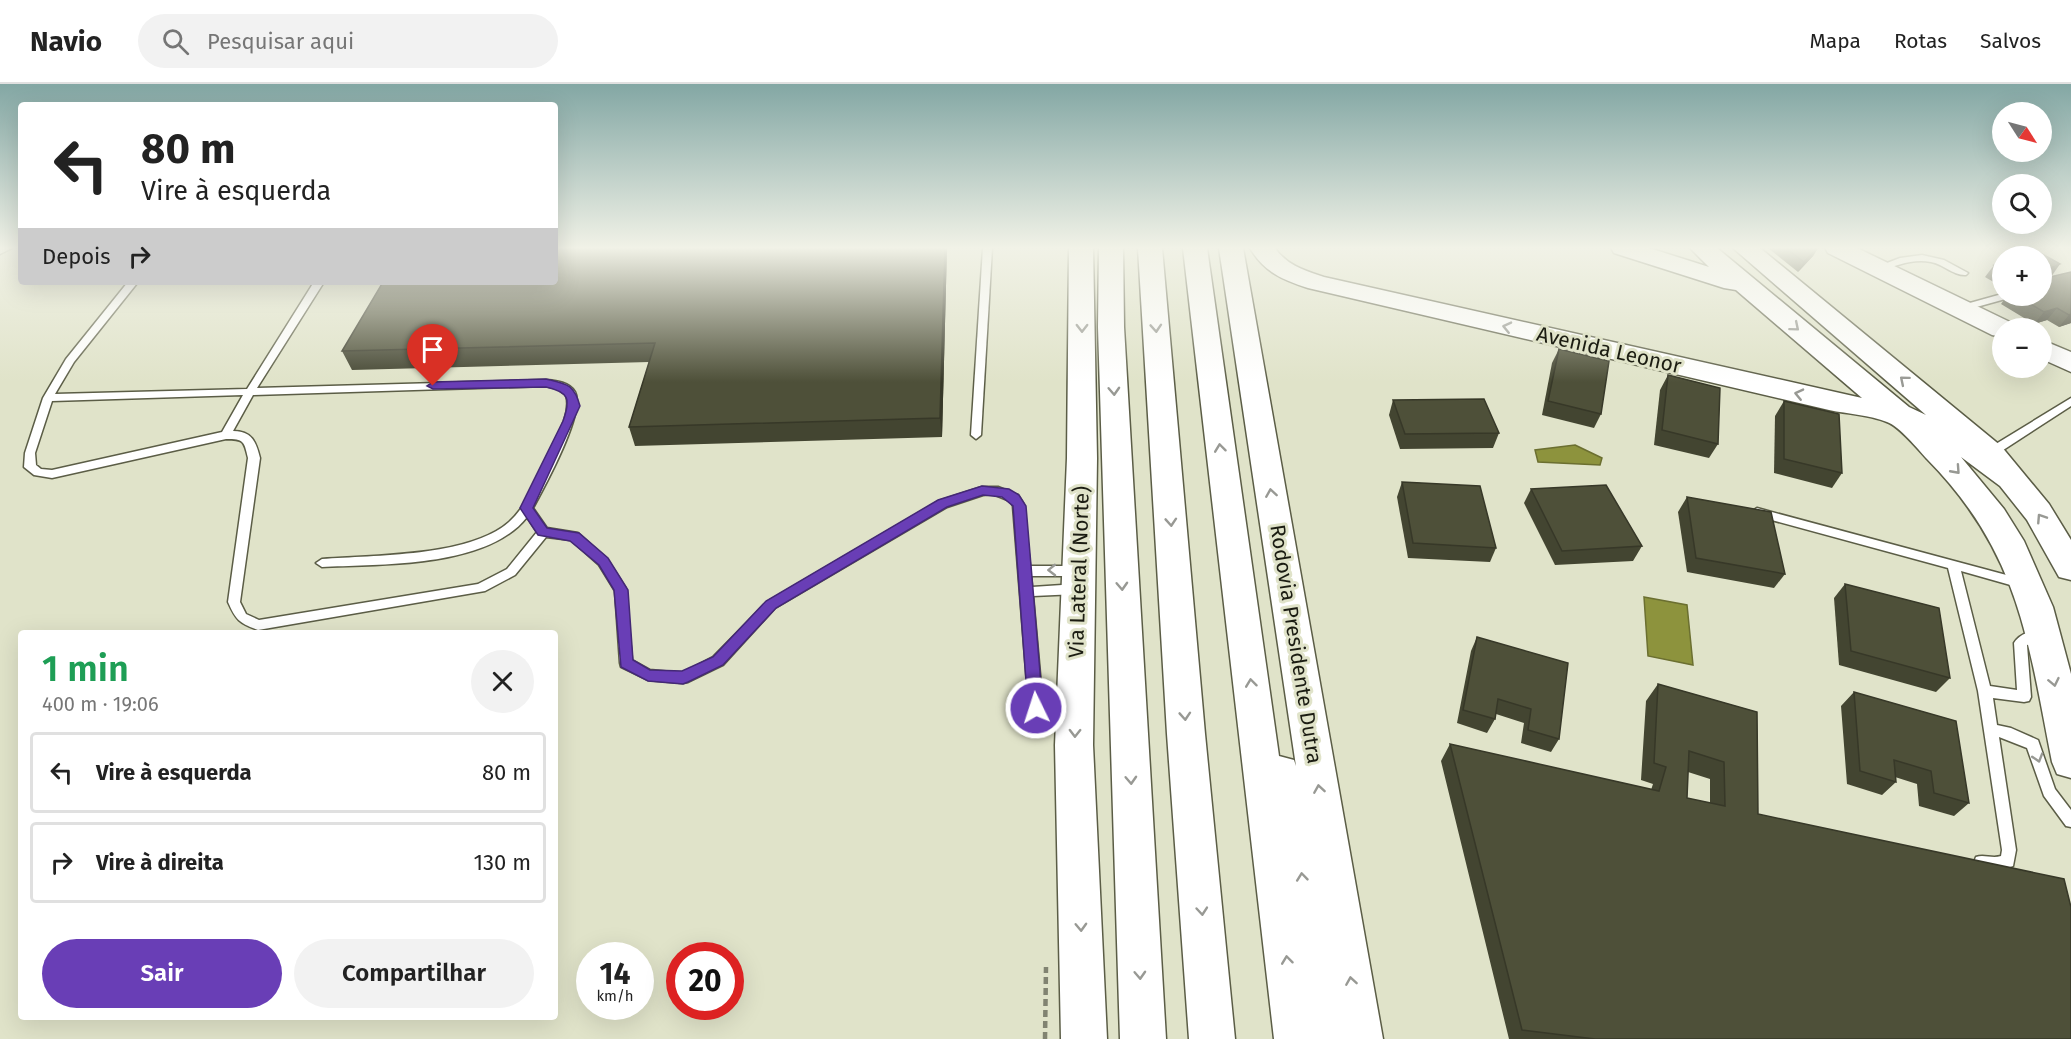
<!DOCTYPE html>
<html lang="pt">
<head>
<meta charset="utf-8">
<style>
  :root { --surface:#fff; --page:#f2f2f2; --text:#222; --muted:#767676; --line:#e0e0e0; --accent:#693eb6 }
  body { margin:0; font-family:"Fira Sans",sans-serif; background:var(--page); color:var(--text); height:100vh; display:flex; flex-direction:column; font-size:22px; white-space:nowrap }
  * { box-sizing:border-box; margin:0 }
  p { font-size:20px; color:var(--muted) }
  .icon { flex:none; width:33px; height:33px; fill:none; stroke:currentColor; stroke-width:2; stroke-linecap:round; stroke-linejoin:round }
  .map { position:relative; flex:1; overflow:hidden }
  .side { position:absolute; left:18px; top:546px; width:540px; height:390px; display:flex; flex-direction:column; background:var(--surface); border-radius:6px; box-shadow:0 6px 24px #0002 }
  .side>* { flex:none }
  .hud { position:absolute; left:18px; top:18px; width:540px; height:183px; border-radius:6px; box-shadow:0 6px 24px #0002; background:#fff; color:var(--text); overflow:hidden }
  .needle { width:39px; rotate:126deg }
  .controls { position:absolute; left:1992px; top:18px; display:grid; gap:12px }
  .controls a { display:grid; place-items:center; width:60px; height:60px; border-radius:50%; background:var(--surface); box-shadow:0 6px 24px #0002; font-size:30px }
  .speed { position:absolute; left:576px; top:858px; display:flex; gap:12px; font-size:30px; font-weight:700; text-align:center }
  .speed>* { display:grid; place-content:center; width:78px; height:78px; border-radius:50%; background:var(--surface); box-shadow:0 6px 24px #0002; line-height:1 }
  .speed small { font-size:15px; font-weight:400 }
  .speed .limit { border:9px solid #d22; background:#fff; color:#111 }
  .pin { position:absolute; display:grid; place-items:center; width:51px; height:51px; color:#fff; margin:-62px -26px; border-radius:50% 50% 50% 0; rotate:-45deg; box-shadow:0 0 6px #0007 }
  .pin .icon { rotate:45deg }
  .me { position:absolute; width:66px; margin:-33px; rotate:356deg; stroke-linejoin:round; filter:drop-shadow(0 0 4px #0008) }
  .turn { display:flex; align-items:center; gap:21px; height:126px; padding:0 24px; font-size:27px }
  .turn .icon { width:78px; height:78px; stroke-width:2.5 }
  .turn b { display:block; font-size:42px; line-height:51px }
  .then { display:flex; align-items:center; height:57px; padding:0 24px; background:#0003; gap:12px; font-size:22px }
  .round { display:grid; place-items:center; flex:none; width:63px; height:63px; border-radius:32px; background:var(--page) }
  .overview { display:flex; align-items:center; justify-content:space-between; height:102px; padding:0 24px }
  h1 { font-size:36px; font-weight:600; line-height:45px; color:#1e9e55 }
  .primary-button { display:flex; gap:12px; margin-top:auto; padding:12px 24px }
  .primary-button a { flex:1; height:69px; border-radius:36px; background:var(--accent); color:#fff; font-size:24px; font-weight:600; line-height:69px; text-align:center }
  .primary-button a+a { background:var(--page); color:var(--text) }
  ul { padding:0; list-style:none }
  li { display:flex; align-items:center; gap:18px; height:81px; margin:0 12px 9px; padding:0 12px; border:3px solid var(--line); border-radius:6px }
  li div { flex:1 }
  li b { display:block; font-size:22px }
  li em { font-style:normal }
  header { display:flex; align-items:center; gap:36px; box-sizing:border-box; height:84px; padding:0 30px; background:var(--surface); border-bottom:2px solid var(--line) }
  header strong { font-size:28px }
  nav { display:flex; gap:33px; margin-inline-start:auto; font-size:21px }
  .search { width:420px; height:54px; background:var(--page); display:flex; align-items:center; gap:15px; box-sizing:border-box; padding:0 21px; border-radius:33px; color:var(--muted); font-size:22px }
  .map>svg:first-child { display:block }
  .water { fill:#8d933d; stroke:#6b6f30; stroke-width:1.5 }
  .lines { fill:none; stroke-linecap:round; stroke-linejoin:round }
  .lane-casing { stroke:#5b5d46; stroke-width:3 }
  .secondary-casing { stroke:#5b5d46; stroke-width:3 }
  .highway-casing { stroke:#5b5d46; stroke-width:3 }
  .path { stroke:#818371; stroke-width:4.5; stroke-dasharray:7 4; stroke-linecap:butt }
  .lane { fill:#fff; fill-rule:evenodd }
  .secondary { fill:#fff; fill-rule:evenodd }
  .highway { fill:#fff; fill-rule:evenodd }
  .wall { fill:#434531; fill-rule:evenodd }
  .shaded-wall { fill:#373828 }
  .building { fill:#4e5039; stroke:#373828; stroke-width:1.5; fill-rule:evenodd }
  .oneway { stroke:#989994 }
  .route { fill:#693eb6; stroke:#442876; stroke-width:1.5 }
  .labels { text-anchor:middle; stroke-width:6; stroke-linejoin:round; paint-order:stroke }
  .street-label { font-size:21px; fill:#1b1c12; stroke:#e0e3c9 }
</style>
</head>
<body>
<header>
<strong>Navio</strong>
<div class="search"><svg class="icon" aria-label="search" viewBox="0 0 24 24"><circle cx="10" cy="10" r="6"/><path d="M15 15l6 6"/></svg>Pesquisar aqui</div>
<nav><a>Mapa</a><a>Rotas</a><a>Salvos</a></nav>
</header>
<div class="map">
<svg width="2071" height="955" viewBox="0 0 2071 955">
  <rect width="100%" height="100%" fill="#e0e3c9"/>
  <g class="water">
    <polygon points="1575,361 1602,374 1600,381 1538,378 1535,366"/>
    <polygon points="1644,513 1687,521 1693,581 1648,572"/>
  </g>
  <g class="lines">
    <g class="lane-casing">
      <g id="lane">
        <polygon points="0,164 12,164 0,170"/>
        <polygon points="983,164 992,164 981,351 976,355 971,351"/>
        <path d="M1922,171L1944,176L1968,189L1966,191C1954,192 1943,180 1931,178C1913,174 1896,182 1879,187L1874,184L1900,174Z"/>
        <path d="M128,198H138L74,278L55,310L247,305L314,198H324L257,304L546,296C556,297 569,298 575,308C586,327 544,404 533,424L547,444L578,449L607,475L625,503L632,576L650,586L682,589L713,573L767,518L939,417L982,403H998L1018,411L1023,419L1030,482H1077L1081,484L1083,487L1081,490L1077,492H1031L1032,503L1077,500L1081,502L1083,505L1081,508L1077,510L1033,512L1043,624L1041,628L1036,630L1031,628L1029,624L1013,422L1010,417L993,410L983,411L947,423L775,524L723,581L688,598L683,599L648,596L621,583L620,579L615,507L599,481L571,456L546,453L515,491L485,507L258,546C239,539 236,536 228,518L248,374C244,357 244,355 226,355L52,394L34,391L24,383L25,369L43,314L66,275ZM546,302L558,305L566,311C572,330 556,353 548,371C538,393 528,421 509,438C469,473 374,471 322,475L316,479L322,483C381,480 487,484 527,433L537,448L507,485L478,500L259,536L246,530L240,518L260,374C256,358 252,347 233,347L253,311ZM243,311L222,348L52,386L41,385L36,381L35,369L52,317Z"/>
        <polygon points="2002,210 2011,212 2009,214 1962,227 1957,224 1959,222"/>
        <polygon points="2071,314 2071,322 1994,372 1986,372 1985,369 1986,366"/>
        <path d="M1757,424L2025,496L2027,499L2025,502L2021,504L1961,487L1990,602L2017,606L2014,559C2020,549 2034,545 2044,548L2046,552L2044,556L2027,561L2031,613L2029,617L2024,618L1993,614L1997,641L2011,644L2038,656L2055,705L2071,726V743L2066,742L2044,712L2027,664L1999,653L2016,766L2013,782L1994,788L1976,783L1974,778L1976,773C1984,770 1992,775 2001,772L2002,766L1978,607L1948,484L1753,431L1751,428Z"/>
      </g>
    </g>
    <g class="secondary-casing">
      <g id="secondary">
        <polygon points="1069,164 1093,164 1097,374 1093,661 1107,955 1061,955 1055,661 1067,374"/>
        <path d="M1250,164H1275C1286,181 1306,187 1324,193L1862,314L1736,206L1724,204L1614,169L1611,164H1649L1709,183L1690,164H1717L1909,323L1926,331L1733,164H1760L2001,362L2049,420L2071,456V496L2059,493L2027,436L2000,402L1961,373L2004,425L2024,457L2053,523L2071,590V694L2057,690L2052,678C2028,556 2019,468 1927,375C1918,365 1899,342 1887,338C1870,331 1848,330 1829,326L1308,204C1283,196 1264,188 1250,164Z"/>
        <polygon points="1825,164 1857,164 2012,239 2015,244 2002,244 2002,253 1992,251 1828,169"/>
        <polygon points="2042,256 2071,268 2071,288 2042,275"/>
      </g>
    </g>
    <g class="highway-casing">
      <g id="highway">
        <polygon points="1099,164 1123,164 1124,243 1166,955 1120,955 1098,243"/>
        <polygon points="1138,164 1162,164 1205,650 1235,955 1189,955 1167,650"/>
        <polygon points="1183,164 1207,164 1279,672 1294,676 1296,682 1219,164 1243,164 1383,955 1274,955"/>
      </g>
    </g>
    <polyline class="path" points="1045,955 1046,883"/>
    <use href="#lane" class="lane"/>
    <use href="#secondary" class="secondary"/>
    <use href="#highway" class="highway"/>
  </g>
  <g class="wall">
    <polygon points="555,164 947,164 942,353 635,362 629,343 649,278 352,286 342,267"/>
    <polygon points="1768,164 1818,164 1813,172 1798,188"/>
    <polygon points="2002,178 2002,203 1985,193 1994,181"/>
    <polygon points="2071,188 2071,239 2059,243 2047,236 2034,240 2001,220 2007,212 2042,212 2050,193"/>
    <polygon points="1559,265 1601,330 1594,344 1542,331 1552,279"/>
    <polygon points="1668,291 1718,360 1709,374 1654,361 1660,306"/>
    <polygon points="1393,316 1499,349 1493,364 1400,365 1389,331"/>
    <polygon points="1784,317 1842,389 1832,404 1774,389 1775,332"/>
    <polygon points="1402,398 1496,464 1490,478 1408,474 1397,413"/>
    <polygon points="1531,405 1642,462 1633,477 1555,481 1524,419"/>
    <polygon points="1687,413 1785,490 1774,504 1687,488 1678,428"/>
    <polygon points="1845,500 1950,594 1936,608 1839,581 1834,514"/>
    <polygon points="1477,553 1559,655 1551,668 1521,659 1524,639 1496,630 1495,635 1487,649 1457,639 1471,567"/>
    <path d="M1658,600L1757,628L1758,730L2071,955H1509L1441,677L1450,660L1651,706L1653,700L1641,696L1646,617ZM1688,688L1710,695V719L1687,714Z"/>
    <polygon points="1854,608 1969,719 1954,732 1919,722 1917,700 1895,693 1896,698 1882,711 1847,700 1841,622"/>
  </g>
  <g class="shaded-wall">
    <polygon points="945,164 947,164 942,353 940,334"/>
    <polygon points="1818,164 1813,172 1798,188 1804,178"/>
    <polygon points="2060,180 2051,193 2050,184"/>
    <polygon points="2057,224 2047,236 2034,240 2044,228"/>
    <polygon points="2071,230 2071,239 2059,243 2069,231"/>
  </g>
  <g class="building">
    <polygon points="555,164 945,164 940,334 629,343 655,259 342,267 383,198 555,198"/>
    <polygon points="1786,164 1817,164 1804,178"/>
    <polygon points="2037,167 2060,180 2050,184 2050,193 2071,188 2071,230 2069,231 2057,224 2044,228 2017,212 2042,212 2042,172 2020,172"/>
    <polygon points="2002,178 2002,185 1994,181"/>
    <polygon points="1559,265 1609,277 1601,330 1548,317"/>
    <polygon points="1668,291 1720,304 1718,360 1662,346"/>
    <polygon points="1484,315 1499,349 1405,350 1393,316"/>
    <polygon points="1784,317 1839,330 1842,389 1784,375"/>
    <polygon points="1402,398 1480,402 1496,464 1413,459"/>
    <polygon points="1606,401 1642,462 1562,467 1531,405"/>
    <polygon points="1687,413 1771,428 1785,490 1696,474"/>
    <polygon points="1845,500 1939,524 1950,594 1851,567"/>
    <polygon points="1477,553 1568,579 1559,655 1528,646 1531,625 1498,615 1495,635 1463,626"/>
    <path d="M1658,600L1757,628L1758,730L2064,795L2071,823V955H1595L1522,946L1450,660L1659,707L1666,683L1654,679ZM1689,667L1724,678L1725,722L1687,714Z"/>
    <polygon points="1854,608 1956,637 1969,719 1934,709 1931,687 1894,676 1896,698 1860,687"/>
  </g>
  <defs><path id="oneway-chevron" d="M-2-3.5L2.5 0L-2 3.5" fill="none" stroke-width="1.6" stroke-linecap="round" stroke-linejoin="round" transform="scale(1.5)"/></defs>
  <g class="oneway">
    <use href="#oneway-chevron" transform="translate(1507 243) rotate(-167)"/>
    <use href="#oneway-chevron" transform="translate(1795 243) rotate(40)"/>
    <use href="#oneway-chevron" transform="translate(1082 244) rotate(90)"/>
    <use href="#oneway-chevron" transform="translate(1156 244) rotate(86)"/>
    <use href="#oneway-chevron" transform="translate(1904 296) rotate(-140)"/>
    <use href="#oneway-chevron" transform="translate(1114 307) rotate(87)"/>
    <use href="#oneway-chevron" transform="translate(1799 310) rotate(-167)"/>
    <use href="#oneway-chevron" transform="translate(1220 364) rotate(-97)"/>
    <use href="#oneway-chevron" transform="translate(1956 386) rotate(48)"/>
    <use href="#oneway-chevron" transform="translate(1271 409) rotate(-99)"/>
    <use href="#oneway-chevron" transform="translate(2041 434) rotate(-123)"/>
    <use href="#oneway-chevron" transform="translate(1171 438) rotate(86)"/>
    <use href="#oneway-chevron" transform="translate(1052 486) rotate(179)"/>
    <use href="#oneway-chevron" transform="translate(1122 502) rotate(87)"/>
    <use href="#oneway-chevron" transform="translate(2054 598) rotate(78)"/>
    <use href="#oneway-chevron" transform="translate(1251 599) rotate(-97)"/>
    <use href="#oneway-chevron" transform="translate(1185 632) rotate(86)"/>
    <use href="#oneway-chevron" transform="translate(1075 649) rotate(91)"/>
    <use href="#oneway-chevron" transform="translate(2038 674) rotate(73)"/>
    <use href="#oneway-chevron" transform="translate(1131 696) rotate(87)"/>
    <use href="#oneway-chevron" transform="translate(1319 705) rotate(-99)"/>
    <use href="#oneway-chevron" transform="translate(1302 793) rotate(-96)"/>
    <use href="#oneway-chevron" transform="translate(1202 827) rotate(85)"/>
    <use href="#oneway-chevron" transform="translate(1081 843) rotate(88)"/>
    <use href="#oneway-chevron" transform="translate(1287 876) rotate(-97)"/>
    <use href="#oneway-chevron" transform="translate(1140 891) rotate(87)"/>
    <use href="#oneway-chevron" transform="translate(1351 897) rotate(-99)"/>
  </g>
  <linearGradient id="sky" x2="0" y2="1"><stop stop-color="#83a7a4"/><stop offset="0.55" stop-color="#f1f2e7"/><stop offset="1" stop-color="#f1f2e7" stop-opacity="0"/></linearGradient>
  <rect width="2071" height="298" fill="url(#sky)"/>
  <path class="route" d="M546,295C567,300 574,300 580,322L533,424L547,444L579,449L608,474L628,506L633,576L650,586L682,587L713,573L766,517L938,416L982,402L1009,405L1019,411L1026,422L1043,624L1041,628L1036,630L1030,628L1028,624L1013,422L1002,413L983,411L947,423L776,524L723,581L688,598L683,600L648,597L621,583L614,506L599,481L570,457L538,451L520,424L563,337C571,315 569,308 546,303L433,305L427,302L433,298Z"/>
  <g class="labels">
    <g class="street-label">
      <text transform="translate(1609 266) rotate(13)" y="7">Avenida Leonor</text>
      <text transform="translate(1079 488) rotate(-88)" y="7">Via Lateral (Norte)</text>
      <text transform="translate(1296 560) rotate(81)" y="7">Rodovia Presidente Dutra</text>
    </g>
  </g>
</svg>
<div class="controls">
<a><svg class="needle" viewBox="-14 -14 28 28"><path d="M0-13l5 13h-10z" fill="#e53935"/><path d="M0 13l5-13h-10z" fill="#767676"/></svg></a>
<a><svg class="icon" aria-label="search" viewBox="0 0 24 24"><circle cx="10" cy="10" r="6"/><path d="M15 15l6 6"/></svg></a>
<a>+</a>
<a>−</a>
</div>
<div class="speed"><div>14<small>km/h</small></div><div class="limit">20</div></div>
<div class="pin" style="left:433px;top:302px;background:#d93025"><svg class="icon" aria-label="arrive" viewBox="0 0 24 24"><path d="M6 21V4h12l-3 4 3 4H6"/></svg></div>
<svg class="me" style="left:1036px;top:624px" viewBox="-20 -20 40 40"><circle r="17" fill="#693eb6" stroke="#fff" stroke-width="3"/><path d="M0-11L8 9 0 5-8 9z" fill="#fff"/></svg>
<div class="hud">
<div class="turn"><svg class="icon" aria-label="left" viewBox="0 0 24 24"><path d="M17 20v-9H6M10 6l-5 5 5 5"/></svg><div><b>80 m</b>Vire à esquerda</div></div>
<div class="then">Depois<svg class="icon" aria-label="right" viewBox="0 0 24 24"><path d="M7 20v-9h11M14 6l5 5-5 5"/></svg></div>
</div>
<section class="side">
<div class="overview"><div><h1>1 min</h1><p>400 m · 19:06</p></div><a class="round"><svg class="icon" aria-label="close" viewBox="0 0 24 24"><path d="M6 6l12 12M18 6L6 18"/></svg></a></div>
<ul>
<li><svg class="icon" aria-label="left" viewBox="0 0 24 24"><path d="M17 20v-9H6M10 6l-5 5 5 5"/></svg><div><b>Vire à esquerda</b></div><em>80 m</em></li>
<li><svg class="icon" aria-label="right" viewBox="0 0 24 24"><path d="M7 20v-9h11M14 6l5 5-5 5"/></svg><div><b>Vire à direita</b></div><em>130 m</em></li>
</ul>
<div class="primary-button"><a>Sair</a><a>Compartilhar</a></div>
</section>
</div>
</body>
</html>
